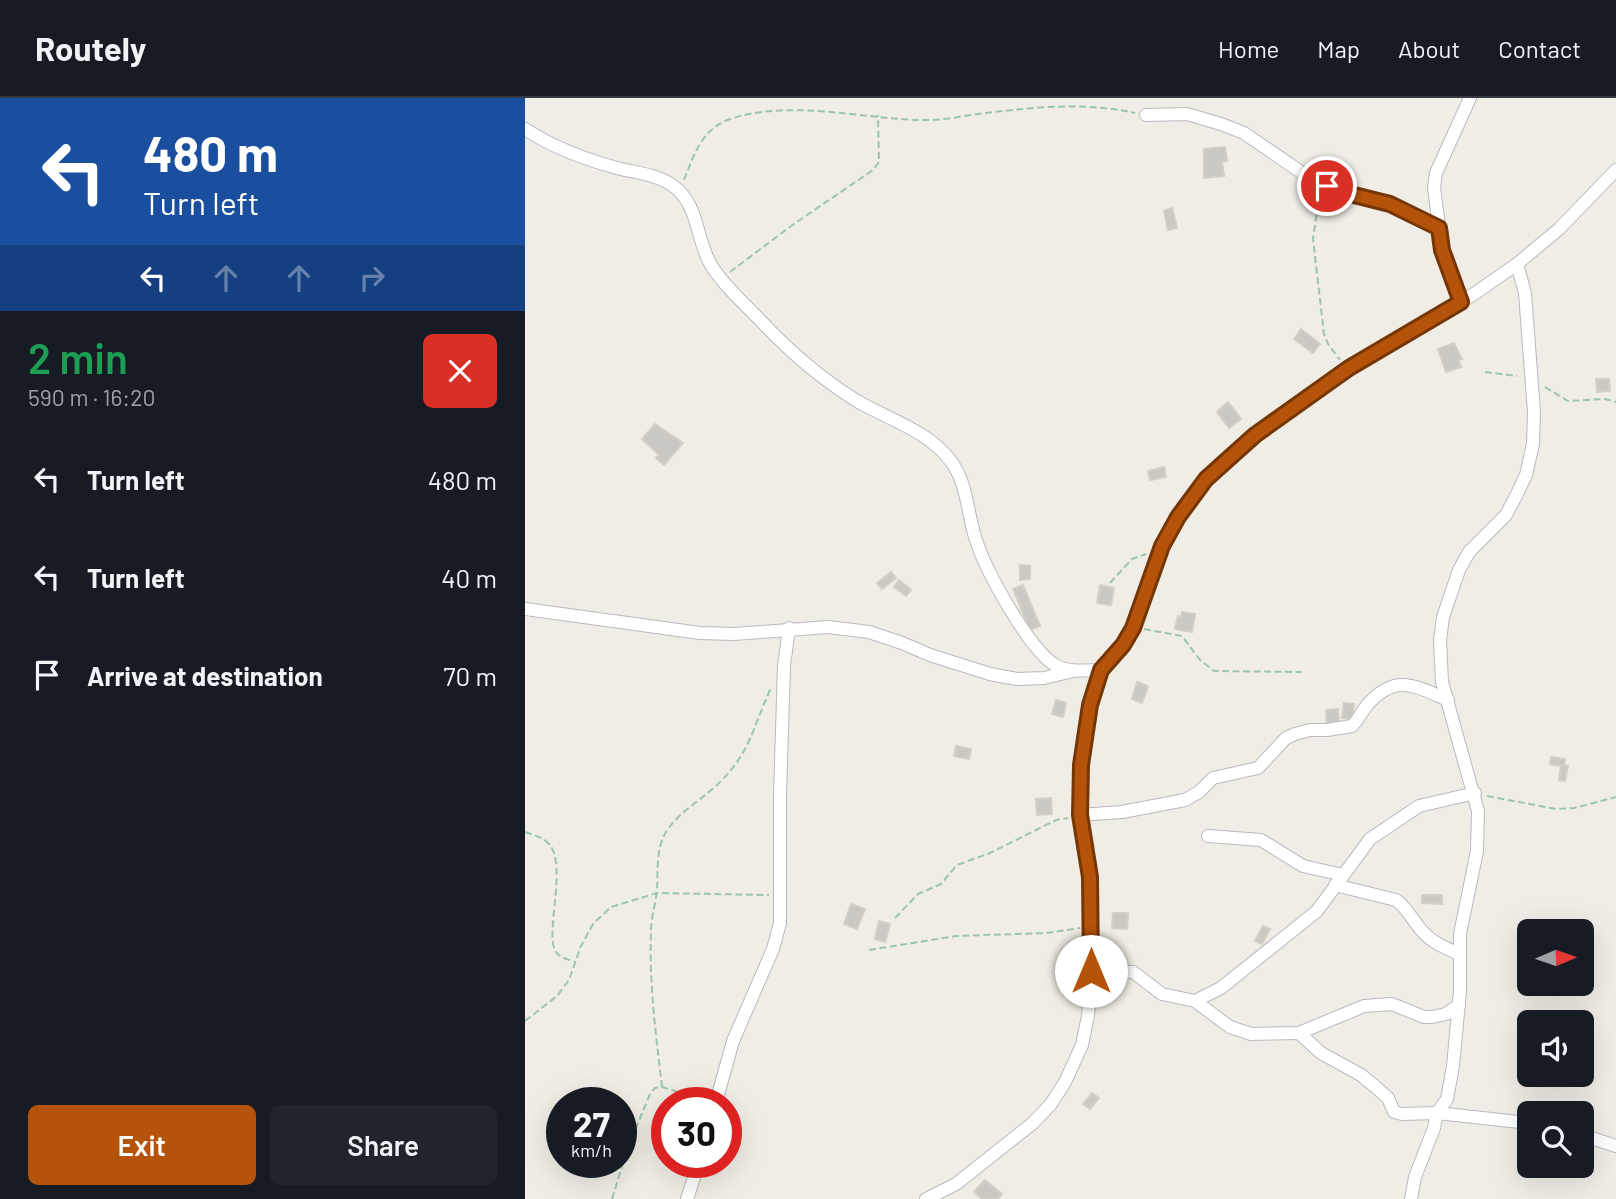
<!DOCTYPE html>
<html lang="en">
<head>
<meta charset="utf-8">
<style>
  :root { --surface:#171b24; --page:#20242c; --text:#f1f3f6; --muted:#9ea1a6; --line:#363941; --accent:#b45309 }
  body { margin:0; font-family:Barlow,sans-serif; background:var(--page); color:var(--text); height:100vh; display:flex; flex-direction:column; font-size:26px; white-space:nowrap }
  * { box-sizing:border-box; margin:0 }
  p { font-size:23px; color:var(--muted) }
  .icon { flex:none; width:38px; height:38px; fill:none; stroke:currentColor; stroke-width:2; stroke-linecap:round; stroke-linejoin:round }
  .map { position:relative; flex:1; overflow:hidden }
  .sheet { display:flex; flex-direction:column; background:var(--surface); width:525px }
  .sheet>* { flex:none }
  .banner { background:#1a4fa0; color:#fff; overflow:hidden }
  .needle { width:46px; rotate:88deg }
  .fabs { position:absolute; left:992px; top:821px; display:grid; gap:14px }
  .fabs a { display:grid; place-items:center; width:77px; height:77px; border-radius:10px; background:var(--surface); box-shadow:0 7px 28px #0002; font-size:35px }
  .speed { position:absolute; left:21px; top:989px; display:flex; gap:14px; font-size:35px; font-weight:700; text-align:center }
  .speed>* { display:grid; place-content:center; width:91px; height:91px; border-radius:50%; background:var(--surface); box-shadow:0 7px 28px #0002; line-height:1 }
  .speed small { font-size:18px; font-weight:400 }
  .speed .limit { border:10px solid #d22; background:#fff; color:#111 }
  .pin { position:absolute; display:grid; place-items:center; width:60px; height:60px; color:#fff; margin:-30px; border:4px solid #fff; border-radius:50%; box-shadow:0 2px 7px #0007 }
  .me { position:absolute; width:77px; margin:-38px; rotate:0deg; stroke-linejoin:round; filter:drop-shadow(0 0 5px #0008) }
  .turn { display:flex; align-items:center; gap:24px; height:147px; padding:0 28px; font-size:32px }
  .turn .icon { width:91px; height:91px; stroke-width:2.5 }
  .turn b { display:block; font-size:49px; line-height:60px }
  .lanes { display:flex; align-items:center; height:66px; padding:0 28px; background:#0003; justify-content:center; gap:35px; direction:ltr }
  .lanes .off { opacity:.35 }
  .round { display:grid; place-items:center; flex:none; width:74px; height:74px; border-radius:10px; background:var(--page) }
  .head { display:flex; align-items:center; justify-content:space-between; height:119px; padding:0 28px }
  h1 { font-size:42px; font-weight:600; line-height:52px; color:#1e9e55 }
  .button { display:flex; gap:14px; margin-top:auto; padding:14px 28px }
  .button a { flex:1; height:80px; border-radius:10px; background:var(--accent); color:#fff; font-size:28px; font-weight:600; line-height:80px; text-align:center }
  .button a+a { background:var(--page); color:var(--text) }
  ul { padding:0; list-style:none }
  li { display:flex; align-items:center; gap:21px; height:98px; padding:0 28px }
  li div { flex:1 }
  li b { display:block; font-size:26px }
  li em { font-style:normal }
  header { display:flex; align-items:center; gap:42px; box-sizing:border-box; height:98px; padding:0 35px; background:var(--surface); border-bottom:2px solid var(--line) }
  header strong { font-size:33px }
  nav { display:flex; gap:38px; margin-inline-start:auto; font-size:24px }
  main { display:flex; flex:1; min-height:0 }
  .map>svg:first-child { display:block }
  .building { fill:#cac8c2; stroke:#d4cfc4; stroke-width:2 }
  .lines { fill:none; stroke-linecap:round; stroke-linejoin:round }
  .street-casing { stroke:#b8babf; stroke-width:14 }
  .path { stroke:#9cc6aa; stroke-width:2; stroke-dasharray:7 3.5; stroke-linecap:butt }
  .street { stroke:#fff; stroke-width:12 }
  .route-casing { stroke:#753606; stroke-width:18 }
  .route { stroke:#b45309; stroke-width:12 }
</style>
</head>
<body>
<header>
<strong>Routely</strong>
<nav><a>Home</a><a>Map</a><a>About</a><a>Contact</a></nav>
</header>
<main>
<section class="sheet">
<div class="banner">
<div class="turn"><svg class="icon" aria-label="left" viewBox="0 0 24 24"><path d="M17 20v-9H6M10 6l-5 5 5 5"/></svg><div><b>480 m</b>Turn left</div></div>
<div class="lanes"><svg class="icon" aria-label="left" viewBox="0 0 24 24"><path d="M17 20v-9H6M10 6l-5 5 5 5"/></svg><svg class="icon off" aria-label="ahead" viewBox="0 0 24 24"><path d="M12 20V5M6 11l6-6 6 6"/></svg><svg class="icon off" aria-label="ahead" viewBox="0 0 24 24"><path d="M12 20V5M6 11l6-6 6 6"/></svg><svg class="icon off" aria-label="right" viewBox="0 0 24 24"><path d="M7 20v-9h11M14 6l5 5-5 5"/></svg></div>
</div>
<div class="head"><div><h1>2 min</h1><p>590 m · 16:20</p></div><a class="round" style="background:#d93025;color:#fff"><svg class="icon" aria-label="close" viewBox="0 0 24 24"><path d="M6 6l12 12M18 6L6 18"/></svg></a></div>
<ul>
<li><svg class="icon" aria-label="left" viewBox="0 0 24 24"><path d="M17 20v-9H6M10 6l-5 5 5 5"/></svg><div><b>Turn left</b></div><em>480 m</em></li>
<li><svg class="icon" aria-label="left" viewBox="0 0 24 24"><path d="M17 20v-9H6M10 6l-5 5 5 5"/></svg><div><b>Turn left</b></div><em>40 m</em></li>
<li><svg class="icon" aria-label="arrive" viewBox="0 0 24 24"><path d="M6 21V4h12l-3 4 3 4H6"/></svg><div><b>Arrive at destination</b></div><em>70 m</em></li>
</ul>
<div class="button"><a>Exit</a><a>Share</a></div>
</section>
<div class="map">
<svg width="1091" height="1101" viewBox="0 0 1091 1101">
  <rect width="100%" height="100%" fill="#efede5"/>
  <g class="building">
    <polygon points="700,49 702,63 697,64 699,78 679,80 679,51"/>
    <polygon points="647,110 652,130 643,132 639,113"/>
    <polygon points="776,231 795,246 788,255 769,241"/>
    <polygon points="929,245 937,261 933,262 936,269 921,274 913,251"/>
    <polygon points="1071,281 1084,281 1085,293 1072,294"/>
    <polygon points="703,304 716,321 704,330 692,314"/>
    <polygon points="130,326 158,345 139,367 131,360 134,357 117,341"/>
    <polygon points="639,369 641,379 625,382 623,373"/>
    <polygon points="495,467 505,468 505,481 495,482"/>
    <polygon points="366,474 371,480 357,491 352,485"/>
    <polygon points="374,482 386,492 381,498 369,489"/>
    <polygon points="498,487 515,528 505,532 488,491"/>
    <polygon points="575,487 589,490 586,507 572,505"/>
    <polygon points="657,514 670,516 667,534 650,531 653,518 656,519"/>
    <polygon points="612,584 623,588 617,605 607,601"/>
    <polygon points="531,602 541,605 538,619 527,616"/>
    <polygon points="819,605 829,606 827,621 817,620"/>
    <polygon points="813,611 814,624 802,625 801,612"/>
    <polygon points="431,648 446,651 444,661 429,658"/>
    <polygon points="1026,659 1040,661 1039,667 1043,668 1040,683 1034,682 1036,668 1025,666"/>
    <polygon points="526,700 527,716 512,717 511,701"/>
    <polygon points="897,797 917,797 917,806 897,805"/>
    <polygon points="326,806 340,811 332,831 319,826"/>
    <polygon points="588,815 603,815 602,831 587,830"/>
    <polygon points="354,823 365,826 360,844 350,841"/>
    <polygon points="738,828 745,831 737,846 730,843"/>
    <polygon points="567,995 574,1000 565,1011 558,1006"/>
    <polygon points="460,1082 477,1096 473,1101 457,1101 449,1094"/>
  </g>
  <g class="lines">
    <g class="street-casing">
      <g id="street">
        <polyline points="621,17 662,16 696,26 719,35 786,81 817,94 865,106 914,130"/>
        <path d="M0,31C29,50 59,61 92,70C110,75 131,76 147,87C175,107 170,140 186,167C198,187 219,205 235,222C264,253 295,280 332,303C363,321 403,333 425,362C443,385 442,416 451,442C461,473 503,550 530,567C544,575 561,572 576,572"/>
        <polyline points="936,204 917,152 909,89 911,75 945,0"/>
        <polyline points="0,511 175,535 209,536 303,529 344,534 377,545 405,557 465,576 492,581 519,580 548,573"/>
        <path d="M554,717L597,714L660,702L674,694L688,680L733,670L761,640L770,636L785,632H802L827,628C834,621 837,613 843,606C871,575 890,588 923,602"/>
        <polyline points="683,738 736,742 778,768 818,777"/>
        <path d="M810,787L871,802C883,810 889,826 900,836C909,846 922,850 934,856"/>
        <polyline points="567,873 608,874 637,896 670,903 705,929 726,936 774,935 839,908 867,906 899,919 907,919 921,916 934,907"/>
        <polyline points="670,903 696,890 792,813 845,741 894,708 950,695"/>
        <polyline points="774,935 796,955 836,977 853,991 863,1000 869,1014 877,1016 912,1015 1004,1025"/>
        <polyline points="191,1004 208,943 248,851 255,825 255,697 259,568 264,530"/>
        <polyline points="1057,1037 1091,1048"/>
        <polyline points="162,1101 174,1064"/>
        <polyline points="401,1101 431,1086 508,1025 526,1006 540,984 557,947 563,918 567,873 565,779 554,717 556,667 565,607 576,572 598,547 608,530 637,448 664,401 698,363 770,307 824,270 949,196 992,166 1034,131 1091,72"/>
        <polyline points="886,1101 890,1079 909,1030 912,1015 922,1001 928,968 935,893 935,836 952,753 953,713 917,584 915,543 918,519 934,472 944,454 981,417 991,398 1001,377 1008,346 1009,314 1000,195 992,166"/>
      </g>
    </g>
    <g class="path">
      <path d="M159,82C169,56 177,31 205,21C270,0 341,23 407,22C425,21 443,17 461,15C511,9 559,4 610,15"/>
      <polyline points="805,101 792,114 788,141 799,236 803,246 815,262"/>
      <polyline points="205,174 266,128 348,72 354,64 353,17"/>
      <polyline points="960,274 992,278"/>
      <polyline points="1020,289 1043,303 1080,301 1091,304"/>
      <polyline points="585,485 607,461 621,456"/>
      <polyline points="619,531 657,538 675,562 689,573 776,574"/>
      <polyline points="962,698 1031,711 1049,710 1091,699"/>
      <path d="M0,734C8,737 18,739 24,746C43,767 19,837 31,854C35,860 43,861 50,864"/>
      <polyline points="370,820 393,796 416,786 432,767 465,755 531,722 543,720"/>
      <polyline points="344,852 431,838 522,835 555,830"/>
      <polyline points="0,923 32,898 44,882 56,848 68,826 86,809 132,795 244,797"/>
      <path d="M137,989C131,937 124,886 126,834C126,819 131,805 132,791C133,772 131,750 141,734C155,712 179,701 196,683C226,653 229,626 246,590"/>
      <polyline points="87,1101 102,1052 125,996 130,990 137,989 179,1002"/>
    </g>
    <use href="#street" class="street"/>
  </g>
  <g class="lines">
    <g class="route-casing">
      <polyline id="route" points="566,873 565,779 555,717 556,667 565,607 576,572 598,547 608,530 637,448 653,419 681,381 730,337 824,270 936,204 917,152 914,130 865,106 817,94 802,88"/>
    </g>
    <use href="#route" class="route"/>
  </g>
</svg>
<div class="fabs">
<a><svg class="needle" viewBox="-14 -14 28 28"><path d="M0-13l5 13h-10z" fill="#e53935"/><path d="M0 13l5-13h-10z" fill="#9ea1a6"/></svg></a>
<a><svg class="icon" aria-label="sound" viewBox="0 0 24 24"><path d="M4 9h4l5-4v14l-5-4H4zM17 9q2 3 0 6"/></svg></a>
<a><svg class="icon" aria-label="search" viewBox="0 0 24 24"><circle cx="10" cy="10" r="6"/><path d="M15 15l6 6"/></svg></a>
</div>
<div class="speed"><div>27<small>km/h</small></div><div class="limit">30</div></div>
<div class="pin" style="left:802px;top:88px;background:#d93025"><svg class="icon" aria-label="arrive" viewBox="0 0 24 24"><path d="M6 21V4h12l-3 4 3 4H6"/></svg></div>
<svg class="me" style="left:566px;top:873px" viewBox="-20 -20 40 40"><circle r="19" fill="#fff"/><path d="M0-13L10 11 0 6-10 11z" fill="#b45309"/></svg>
</div>
</main>
</body>
</html>
